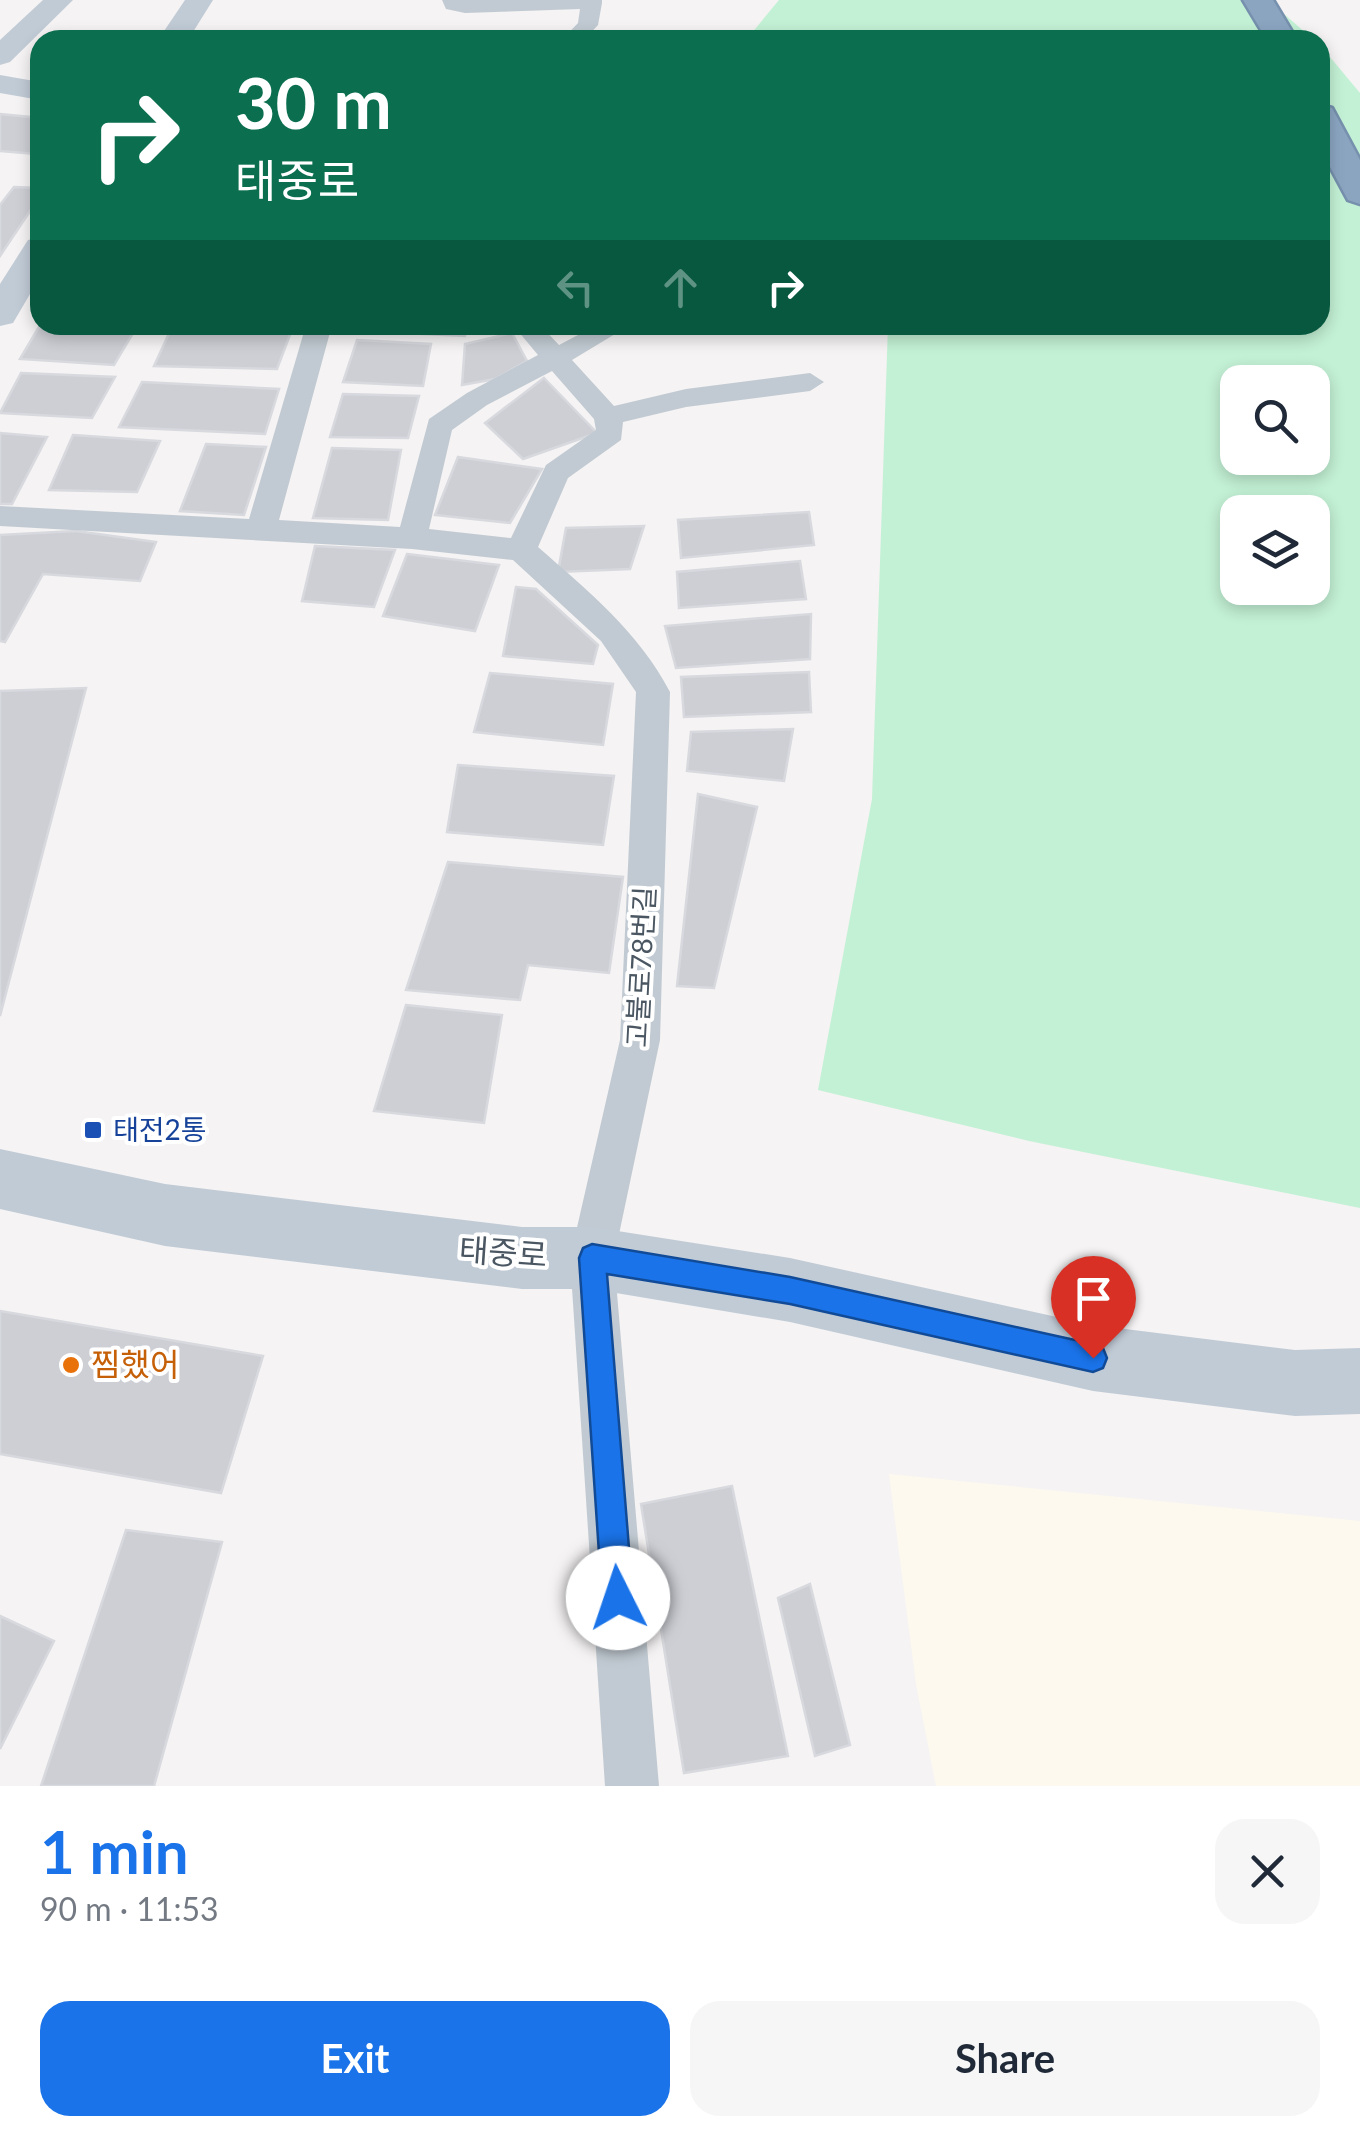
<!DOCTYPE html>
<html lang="en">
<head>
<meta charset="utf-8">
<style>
  :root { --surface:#fff; --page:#f6f6f7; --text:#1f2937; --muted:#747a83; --accent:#1a73e8 }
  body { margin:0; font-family:Lato,"Noto Sans KR",sans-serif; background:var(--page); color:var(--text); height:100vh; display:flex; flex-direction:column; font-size:38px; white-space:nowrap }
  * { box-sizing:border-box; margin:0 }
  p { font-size:32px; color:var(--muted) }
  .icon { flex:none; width:55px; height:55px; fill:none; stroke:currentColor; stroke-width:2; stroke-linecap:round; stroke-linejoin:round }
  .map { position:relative; height:1786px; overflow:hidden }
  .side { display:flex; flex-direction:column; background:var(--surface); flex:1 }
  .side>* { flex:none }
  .top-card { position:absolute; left:30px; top:30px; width:1300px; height:305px; border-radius:30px; box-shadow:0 5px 15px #0003; background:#0b6e4f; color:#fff; overflow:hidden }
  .controls { position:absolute; left:1220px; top:365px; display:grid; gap:20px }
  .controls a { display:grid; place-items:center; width:110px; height:110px; border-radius:20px; background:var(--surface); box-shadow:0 5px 15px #0003; font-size:50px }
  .pin { position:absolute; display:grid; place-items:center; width:85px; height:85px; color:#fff; margin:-102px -42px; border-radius:50% 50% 50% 0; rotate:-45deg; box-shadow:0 0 10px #0007 }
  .pin .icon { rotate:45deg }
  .me { position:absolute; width:110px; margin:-55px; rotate:356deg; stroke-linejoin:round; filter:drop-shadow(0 0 8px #0008) }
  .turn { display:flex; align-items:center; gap:35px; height:210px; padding:0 40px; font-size:45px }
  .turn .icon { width:130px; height:130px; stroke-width:2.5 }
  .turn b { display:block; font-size:70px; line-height:85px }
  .lanes { display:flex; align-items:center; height:95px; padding:0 40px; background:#0003; justify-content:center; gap:50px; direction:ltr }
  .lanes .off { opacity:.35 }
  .round { display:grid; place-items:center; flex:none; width:105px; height:105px; border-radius:30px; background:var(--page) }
  .overview { display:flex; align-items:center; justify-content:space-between; height:170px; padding:0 40px }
  h1 { font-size:60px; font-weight:700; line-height:75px; color:var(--accent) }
  .action { display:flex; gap:20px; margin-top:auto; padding:20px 40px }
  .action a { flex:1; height:115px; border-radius:30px; background:var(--accent); color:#fff; font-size:40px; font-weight:700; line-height:115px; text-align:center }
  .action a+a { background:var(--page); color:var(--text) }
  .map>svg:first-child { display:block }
  .commercial { fill:#fdf9ef }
  .green { fill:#c3f1d5; fill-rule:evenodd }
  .building { fill:#cdcfd5; stroke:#d7d9de; stroke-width:2.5 }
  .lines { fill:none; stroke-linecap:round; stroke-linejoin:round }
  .highway-casing { stroke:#7690ad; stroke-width:5 }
  .street { fill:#c1cad2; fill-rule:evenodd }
  .secondary { fill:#c1cbd6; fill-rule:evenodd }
  .highway { fill:#8ba5c1; fill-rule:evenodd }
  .route { fill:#1a73e8; stroke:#114b97; stroke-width:2.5 }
  .transit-dot { fill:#1a4fb4; stroke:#fff; stroke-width:4 }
  .food-dot { fill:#e8710a; stroke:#fff; stroke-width:4 }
  .labels { text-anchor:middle; stroke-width:8; stroke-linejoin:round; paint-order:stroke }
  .street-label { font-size:28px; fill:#4a5661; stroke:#fff }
  .transit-label { font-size:28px; fill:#164399; stroke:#fff; text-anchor:start }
  .near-street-label { font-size:32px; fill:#4a5661; stroke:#fff }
  .near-food-label { font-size:32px; fill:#c56008; stroke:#fff; text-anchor:start }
</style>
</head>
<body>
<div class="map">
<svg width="1360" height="1786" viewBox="0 0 1360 1786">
  <rect width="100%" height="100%" fill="#f5f3f3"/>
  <polygon class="commercial" points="889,1474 1360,1521 1360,1786 936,1786 916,1684"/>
  <g class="green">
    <polygon points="779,0 1268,0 1314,40 746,40"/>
    <path d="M1320,45L1360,93V1208L1029,1141L818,1090L872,799L888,325H1320ZM1238,382H1312V458H1238ZM1238,512H1312V588H1238Z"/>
  </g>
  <g class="building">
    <polygon points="0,114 40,118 40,149 36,154 0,151"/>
    <polygon points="14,187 40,188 40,196 0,256 0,205"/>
    <polygon points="40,325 97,325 136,328 114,365 20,359"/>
    <polygon points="364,325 468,325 465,336 362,331"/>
    <polygon points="171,329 291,332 277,369 154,366"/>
    <polygon points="512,333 527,361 495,379 462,385 465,344"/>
    <polygon points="357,340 431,344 423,386 343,382"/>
    <polygon points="21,373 115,377 92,418 0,413"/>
    <polygon points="544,378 597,433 523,459 485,423"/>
    <polygon points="142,382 279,389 265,434 119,427"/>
    <polygon points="343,394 419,396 408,438 330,437"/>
    <polygon points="0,433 47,437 12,504 0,504"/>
    <polygon points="73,435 160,441 137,492 49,490"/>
    <polygon points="206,444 266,447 244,515 180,511"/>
    <polygon points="332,448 401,450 388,520 313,518"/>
    <polygon points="458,457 542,469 510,523 435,515"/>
    <polygon points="809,512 814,545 681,558 678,520"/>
    <polygon points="644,526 630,569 558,572 566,528"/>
    <polygon points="76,531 156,542 140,581 43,574 5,642 0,641 0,535"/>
    <polygon points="315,546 395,550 374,607 302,601"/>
    <polygon points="407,554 499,565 475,631 383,616"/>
    <polygon points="800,561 806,599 679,608 677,572"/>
    <polygon points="516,587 536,589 598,645 593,664 503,656"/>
    <polygon points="811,614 810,659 676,668 665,626"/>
    <polygon points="809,672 811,712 684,717 681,677"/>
    <polygon points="490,673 613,684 603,745 474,732"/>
    <polygon points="86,688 46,840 0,1016 0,691"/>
    <polygon points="793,729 784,781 687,771 691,732"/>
    <polygon points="458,765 614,776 603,845 447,832"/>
    <polygon points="698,794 757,807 714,988 677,986"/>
    <polygon points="448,862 623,877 609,973 528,965 520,1000 406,990"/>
    <polygon points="406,1005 502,1015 484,1123 374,1111"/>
    <polygon points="0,1311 263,1356 221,1493 0,1454"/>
    <polygon points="732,1486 788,1756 684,1773 641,1504"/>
    <polygon points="126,1530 222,1542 154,1786 41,1786"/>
    <polygon points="810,1584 850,1745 815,1756 778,1598"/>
    <polygon points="0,1616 54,1641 0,1749"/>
  </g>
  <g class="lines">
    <g class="highway-casing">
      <g id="highway">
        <polygon points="1243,0 1273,0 1297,40 1267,40"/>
        <polygon points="1320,105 1332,108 1360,160 1360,204 1348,200 1320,148"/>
      </g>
    </g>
    <g class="street">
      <polygon points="442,0 602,0 602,3 598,25 584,40 562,40 578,23 580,9 465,13 446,9"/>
      <path d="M306,325H332L279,520L400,527L429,419L467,393L538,355L513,325H540L559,345L597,325H630L572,360L614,406L686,389L810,373L824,382L810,391L686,407L623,422L621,440L568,478L538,547C589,592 638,631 670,692L660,1040L614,1258L659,1786H605L570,1258L620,1040L636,692L601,641L513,560L412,549L0,526V506L249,519ZM552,371L594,419L596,430L546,465L511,538L429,529L452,430L487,405Z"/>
    </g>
    <g class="secondary">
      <polygon points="43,0 73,0 10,62 0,65 0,40"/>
      <polygon points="185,0 213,0 188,40 158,40"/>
      <polygon points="0,75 40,82 40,100 0,93"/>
      <polygon points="40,237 40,277 13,323 0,326 0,284 28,240"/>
      <polygon points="0,1149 165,1184 522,1227 592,1227 790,1258 1093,1325 1295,1350 1360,1348 1360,1414 1295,1416 1093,1391 790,1322 592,1289 522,1289 165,1246 0,1209"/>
    </g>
    <use href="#highway" class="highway"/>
  </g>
  <polygon class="route" points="592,1244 790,1277 1093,1344 1103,1348 1107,1358 1103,1368 1093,1372 790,1304 607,1274 633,1598 628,1608 618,1613 607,1608 602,1598 579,1258 583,1248"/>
  <rect class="transit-dot" x="83" y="1120" width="20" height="20" rx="5"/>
  <circle class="food-dot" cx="71" cy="1365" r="10"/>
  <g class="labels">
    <g class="street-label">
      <text transform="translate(641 967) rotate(-87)" y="10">고불로78번길</text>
    </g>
    <g class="transit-label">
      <text x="113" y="1140">태전2통</text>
    </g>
    <g class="near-street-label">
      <text transform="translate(503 1253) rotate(4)" y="11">태중로</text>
    </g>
    <g class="near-food-label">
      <text x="91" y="1376">찜했어</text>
    </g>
  </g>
</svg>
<div class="controls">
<a><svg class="icon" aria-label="search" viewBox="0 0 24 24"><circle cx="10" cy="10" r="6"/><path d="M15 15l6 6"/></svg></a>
<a><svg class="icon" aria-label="layers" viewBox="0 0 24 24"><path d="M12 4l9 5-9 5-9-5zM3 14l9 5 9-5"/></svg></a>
</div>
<div class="pin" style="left:1093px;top:1358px;background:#d93025"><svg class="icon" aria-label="arrive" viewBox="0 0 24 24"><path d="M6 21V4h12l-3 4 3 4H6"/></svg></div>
<svg class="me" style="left:618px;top:1598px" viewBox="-20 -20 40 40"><circle r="19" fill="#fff"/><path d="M0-13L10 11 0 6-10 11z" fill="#1a73e8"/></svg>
<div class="top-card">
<div class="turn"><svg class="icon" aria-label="right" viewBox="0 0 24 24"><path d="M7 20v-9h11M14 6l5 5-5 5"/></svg><div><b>30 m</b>태중로</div></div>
<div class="lanes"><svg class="icon off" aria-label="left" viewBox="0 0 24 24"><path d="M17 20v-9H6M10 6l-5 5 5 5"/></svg><svg class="icon off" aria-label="ahead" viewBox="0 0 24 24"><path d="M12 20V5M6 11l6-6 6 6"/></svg><svg class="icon" aria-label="right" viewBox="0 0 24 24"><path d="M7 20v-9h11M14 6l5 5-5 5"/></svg></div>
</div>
</div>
<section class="side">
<div class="overview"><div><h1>1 min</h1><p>90 m · 11:53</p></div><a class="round"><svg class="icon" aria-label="close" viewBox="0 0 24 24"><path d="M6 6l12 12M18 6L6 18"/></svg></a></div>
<div class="action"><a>Exit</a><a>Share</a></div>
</section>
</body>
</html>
